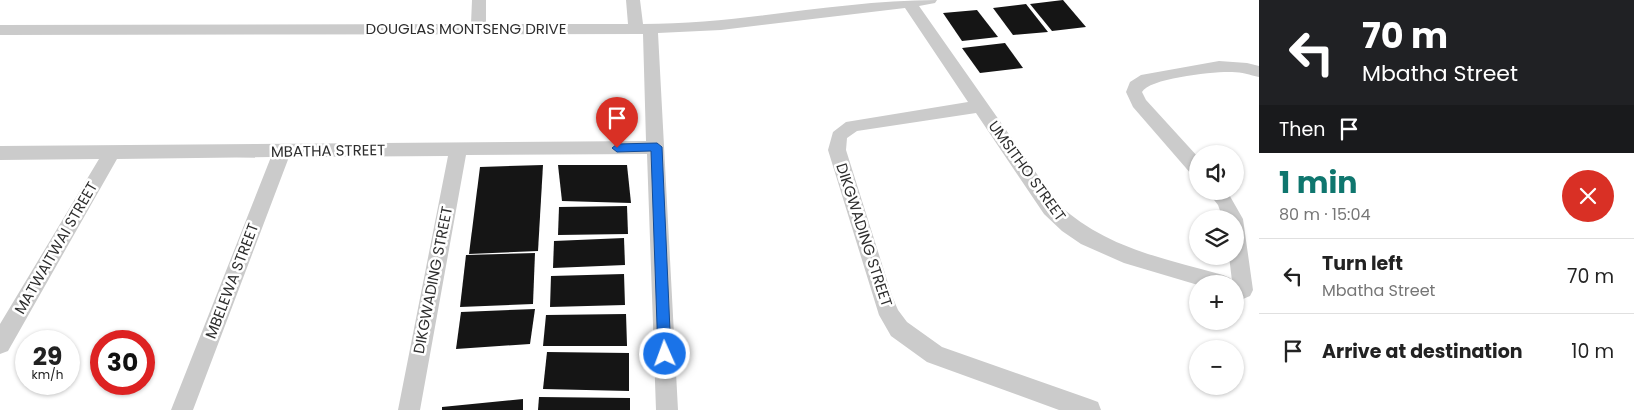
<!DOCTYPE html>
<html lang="en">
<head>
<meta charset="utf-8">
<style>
  :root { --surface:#fff; --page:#f2f2f2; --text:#222; --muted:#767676; --line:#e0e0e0; --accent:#0f766e }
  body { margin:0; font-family:Poppins,sans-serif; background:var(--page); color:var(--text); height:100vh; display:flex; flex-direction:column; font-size:19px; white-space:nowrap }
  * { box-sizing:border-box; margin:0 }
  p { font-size:16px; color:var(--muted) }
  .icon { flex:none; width:28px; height:28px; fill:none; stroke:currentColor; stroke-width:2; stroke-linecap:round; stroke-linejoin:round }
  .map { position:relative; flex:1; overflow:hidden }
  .side { display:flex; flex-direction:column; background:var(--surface); width:375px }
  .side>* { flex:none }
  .top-card { background:#202124; color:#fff; overflow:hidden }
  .fabs { position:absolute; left:1189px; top:145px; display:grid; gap:10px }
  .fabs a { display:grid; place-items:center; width:55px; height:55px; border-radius:50%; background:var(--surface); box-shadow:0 1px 4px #0004; font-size:25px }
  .speed { position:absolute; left:15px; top:330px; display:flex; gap:10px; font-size:25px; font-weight:700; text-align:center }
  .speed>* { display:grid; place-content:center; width:65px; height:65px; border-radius:50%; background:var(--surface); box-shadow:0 1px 4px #0004; line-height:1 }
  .speed small { font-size:12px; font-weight:400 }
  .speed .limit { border:8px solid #d22; background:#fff; color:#111 }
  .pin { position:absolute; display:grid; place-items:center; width:42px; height:42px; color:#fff; margin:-51px -21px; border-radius:50% 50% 50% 0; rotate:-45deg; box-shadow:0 0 5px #0007 }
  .pin .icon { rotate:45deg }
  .me { position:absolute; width:55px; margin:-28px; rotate:358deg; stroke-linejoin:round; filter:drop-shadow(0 0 4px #0008) }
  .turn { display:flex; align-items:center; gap:18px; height:105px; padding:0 20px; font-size:22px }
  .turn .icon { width:65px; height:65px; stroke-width:2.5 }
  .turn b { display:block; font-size:35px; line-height:42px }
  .then { display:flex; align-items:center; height:48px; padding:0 20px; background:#0003; gap:10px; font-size:19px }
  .round { display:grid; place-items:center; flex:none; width:52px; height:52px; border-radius:26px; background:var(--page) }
  .summary { display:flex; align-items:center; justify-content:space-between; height:85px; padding:0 20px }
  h1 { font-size:30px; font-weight:700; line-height:38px; color:var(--accent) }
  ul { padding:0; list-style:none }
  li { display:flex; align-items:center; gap:15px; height:75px; padding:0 20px; border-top:1px solid var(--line) }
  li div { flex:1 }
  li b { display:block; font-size:19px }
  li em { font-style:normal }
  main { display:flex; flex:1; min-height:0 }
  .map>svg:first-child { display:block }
  .building { fill:#151515 }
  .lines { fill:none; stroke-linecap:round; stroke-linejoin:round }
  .street { fill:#cbcbcb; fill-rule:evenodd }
  .route { fill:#1a73e8; stroke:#114b97 }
  .labels { text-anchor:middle; stroke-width:5; stroke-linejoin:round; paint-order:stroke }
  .street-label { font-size:15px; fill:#2e2e2e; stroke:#fff }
</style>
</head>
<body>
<main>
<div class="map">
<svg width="1259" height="410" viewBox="0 0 1259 410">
  <rect width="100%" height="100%" fill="#fff"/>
  <g class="building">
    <polygon points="1063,0 1086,27 1052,31 1030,4"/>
    <polygon points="1026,4 1048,32 1013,35 993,8"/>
    <polygon points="977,10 998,37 962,41 943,13"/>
    <polygon points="1005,43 1023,68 980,73 962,48"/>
    <polygon points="543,165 538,251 469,254 480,167"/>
    <polygon points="558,165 627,165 631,203 562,201"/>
    <polygon points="627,206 628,234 558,235 559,207"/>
    <polygon points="624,238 625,265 553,268 554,241"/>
    <polygon points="535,253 533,304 460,307 466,255"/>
    <polygon points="624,274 625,305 550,307 551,276"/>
    <polygon points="535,309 530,344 456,349 461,312"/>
    <polygon points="626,314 627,346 543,346 546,315"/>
    <polygon points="547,352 629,353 629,391 543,389"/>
    <polygon points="539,397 630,398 630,410 538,410"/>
    <polygon points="523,399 523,410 442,410 442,407"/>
  </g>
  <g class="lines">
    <g class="street">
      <path d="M472,0H486V24H628L626,0H640L643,24C742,24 839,0 937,0L935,3L919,6L1058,204C1106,248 1162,258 1223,275L1230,278L1232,281L1229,256H1235V219H1223L1218,205L1207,191H1227L1243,219L1253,290L1250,296L1243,299L1236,296L1235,284L1198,285L1124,263L1081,244L1062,231L1044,214L976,113L857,131L847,138L846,150L892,296L898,310L907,322L942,347L1090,399L1098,402L1101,410H1059L927,362L891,336L879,315L828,150L833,132L846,122L968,102L905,8L721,30L658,33L678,410H656L647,154L466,155L420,410H398L448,156L289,157L193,410H171L271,157L117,159L8,351L0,354V324L99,159L0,160V146L646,141L643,34L0,35V25L471,24Z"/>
      <path d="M1219,61L1247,63L1259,66V77C1250,75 1242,72 1232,72C1216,71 1149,78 1142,92L1146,100L1198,157V177L1192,175L1133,107L1126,92L1130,82L1141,75Z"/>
    </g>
  </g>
  <polygon class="route" points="657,143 662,147 671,354 669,358 665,360 660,358 658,354 651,151 617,152 612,148 617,144"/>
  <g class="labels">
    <g class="street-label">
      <text x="466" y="34">DOUGLAS MONTSENG DRIVE</text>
      <text transform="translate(328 151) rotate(-1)" y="5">MBATHA STREET</text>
      <text transform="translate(1027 171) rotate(54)" y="5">UMSITHO STREET</text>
      <text transform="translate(864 235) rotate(72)" y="5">DIKGWADING STREET</text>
      <text transform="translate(56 248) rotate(-60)" y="5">MATWAITWAI STREET</text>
      <text transform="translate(433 280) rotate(-79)" y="5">DIKGWADING STREET</text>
      <text transform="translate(232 281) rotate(-69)" y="5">MBELEWA STREET</text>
    </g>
  </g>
</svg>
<div class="fabs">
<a><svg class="icon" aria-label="sound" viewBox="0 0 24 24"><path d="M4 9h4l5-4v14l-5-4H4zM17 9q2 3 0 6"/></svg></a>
<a><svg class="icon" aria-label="layers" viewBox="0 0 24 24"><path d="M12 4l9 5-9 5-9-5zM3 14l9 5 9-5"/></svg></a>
<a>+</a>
<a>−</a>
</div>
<div class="speed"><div>29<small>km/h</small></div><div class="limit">30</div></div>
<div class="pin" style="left:617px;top:148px;background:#d93025"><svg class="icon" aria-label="arrive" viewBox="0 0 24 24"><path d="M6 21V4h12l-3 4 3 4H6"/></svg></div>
<svg class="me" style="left:665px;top:354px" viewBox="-20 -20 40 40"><circle r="17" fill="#1a73e8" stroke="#fff" stroke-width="3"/><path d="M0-11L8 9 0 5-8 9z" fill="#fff"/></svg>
</div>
<section class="side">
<div class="top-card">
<div class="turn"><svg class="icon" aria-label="left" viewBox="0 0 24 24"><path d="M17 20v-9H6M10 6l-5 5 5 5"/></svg><div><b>70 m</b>Mbatha Street</div></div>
<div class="then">Then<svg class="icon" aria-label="arrive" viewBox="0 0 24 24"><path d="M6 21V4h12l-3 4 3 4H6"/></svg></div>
</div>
<div class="summary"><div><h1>1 min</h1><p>80 m · 15:04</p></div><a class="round" style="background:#d93025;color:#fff"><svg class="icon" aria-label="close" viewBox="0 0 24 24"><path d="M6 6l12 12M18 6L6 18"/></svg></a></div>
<ul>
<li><svg class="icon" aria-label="left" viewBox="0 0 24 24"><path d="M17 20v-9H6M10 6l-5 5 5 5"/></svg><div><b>Turn left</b><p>Mbatha Street</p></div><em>70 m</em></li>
<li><svg class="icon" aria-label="arrive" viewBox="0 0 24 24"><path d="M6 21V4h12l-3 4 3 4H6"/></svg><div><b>Arrive at destination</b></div><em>10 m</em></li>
</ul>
</section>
</main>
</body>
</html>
